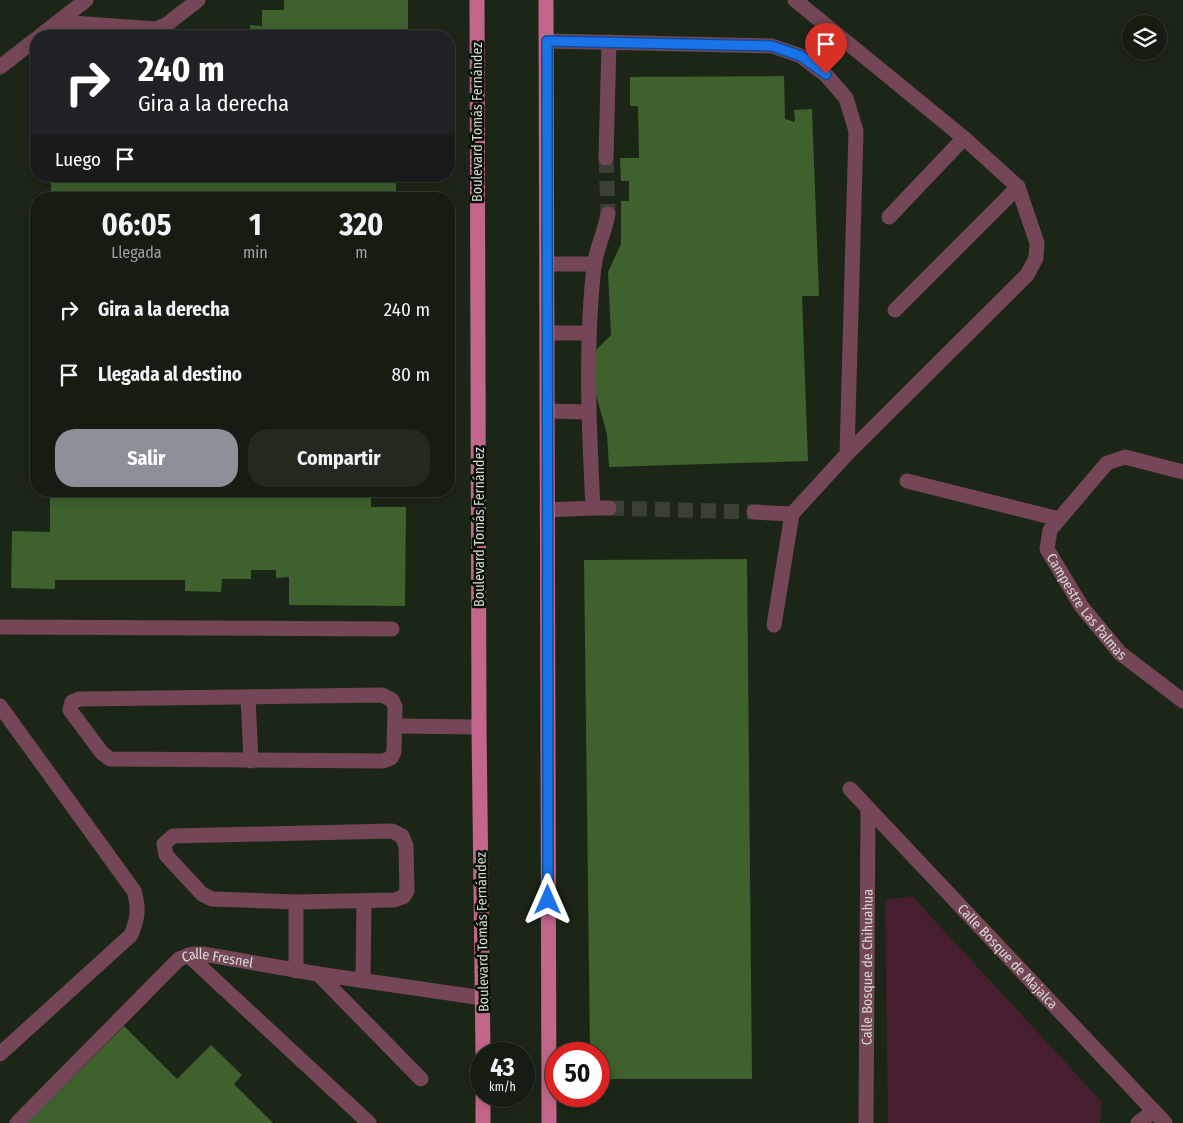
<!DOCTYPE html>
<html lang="es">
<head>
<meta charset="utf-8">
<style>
  :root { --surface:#151c11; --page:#22291f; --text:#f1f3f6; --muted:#9da19f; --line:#343a31; --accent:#8c9099 }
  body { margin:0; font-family:"Fira Sans Condensed",sans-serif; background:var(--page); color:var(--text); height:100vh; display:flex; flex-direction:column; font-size:19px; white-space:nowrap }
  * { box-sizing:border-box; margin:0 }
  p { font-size:16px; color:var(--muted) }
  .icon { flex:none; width:28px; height:28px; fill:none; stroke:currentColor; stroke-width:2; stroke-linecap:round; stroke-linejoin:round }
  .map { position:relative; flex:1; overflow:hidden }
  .sheet { position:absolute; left:30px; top:192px; width:425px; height:305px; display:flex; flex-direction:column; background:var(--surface); border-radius:20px; box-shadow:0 2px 12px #0003,0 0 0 1px var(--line) }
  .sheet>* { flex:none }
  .guide { position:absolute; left:30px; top:30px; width:425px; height:152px; border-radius:20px; box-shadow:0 2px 12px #0003,0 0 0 1px var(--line); background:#202124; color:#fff; overflow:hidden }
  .buttons { position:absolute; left:1122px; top:15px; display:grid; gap:10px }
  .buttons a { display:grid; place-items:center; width:45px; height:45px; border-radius:50%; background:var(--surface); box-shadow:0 2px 12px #0003,0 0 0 1px var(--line); font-size:25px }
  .speed { position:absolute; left:470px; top:1042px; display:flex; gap:10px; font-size:25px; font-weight:700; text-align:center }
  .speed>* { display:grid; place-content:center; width:65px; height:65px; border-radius:50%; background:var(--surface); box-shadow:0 2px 12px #0003,0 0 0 1px var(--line); line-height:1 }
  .speed small { font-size:12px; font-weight:400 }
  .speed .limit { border:8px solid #d22; background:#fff; color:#111 }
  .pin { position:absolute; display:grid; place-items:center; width:42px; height:42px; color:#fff; margin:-51px -21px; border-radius:50% 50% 50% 0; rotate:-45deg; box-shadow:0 0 5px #0007 }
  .pin .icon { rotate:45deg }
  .me { position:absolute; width:55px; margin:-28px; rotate:0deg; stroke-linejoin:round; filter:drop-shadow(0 0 4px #0008) }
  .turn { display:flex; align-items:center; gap:18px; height:105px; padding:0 25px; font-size:22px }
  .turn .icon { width:65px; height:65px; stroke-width:2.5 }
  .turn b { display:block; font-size:35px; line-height:42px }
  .then { display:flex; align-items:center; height:48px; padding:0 25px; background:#0003; gap:10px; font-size:19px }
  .eta { display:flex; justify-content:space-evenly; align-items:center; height:85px; text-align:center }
  .eta b { font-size:30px; font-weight:700; line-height:35px }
  .cta { display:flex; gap:10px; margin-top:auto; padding:10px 25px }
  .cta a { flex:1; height:58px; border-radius:20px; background:var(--accent); color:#fff; font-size:20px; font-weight:700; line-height:58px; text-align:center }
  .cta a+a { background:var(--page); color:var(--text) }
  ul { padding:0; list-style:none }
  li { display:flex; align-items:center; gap:15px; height:65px; padding:0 25px }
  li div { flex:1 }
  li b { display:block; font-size:19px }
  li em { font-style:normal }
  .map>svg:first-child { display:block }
  .green { fill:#471e2f }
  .building { fill:#3e612d }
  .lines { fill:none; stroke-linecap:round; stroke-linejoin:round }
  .minor-tunnel { stroke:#384133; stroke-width:15; stroke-dasharray:15 8; stroke-linecap:butt }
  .minor { stroke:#744657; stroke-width:15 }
  .major { stroke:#c3668b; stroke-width:15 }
  .route-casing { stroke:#114b97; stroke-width:12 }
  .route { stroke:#1a73e8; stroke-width:9 }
  .labels { text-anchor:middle; stroke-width:5; stroke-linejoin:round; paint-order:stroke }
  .street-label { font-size:14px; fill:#d5dcd2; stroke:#090e07 }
</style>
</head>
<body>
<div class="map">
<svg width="1183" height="1123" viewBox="0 0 1183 1123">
  <rect width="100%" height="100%" fill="#1c2617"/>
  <polygon class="green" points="912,896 1102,1102 1100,1123 888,1123 885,900"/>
  <g class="building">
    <polygon points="284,0 408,0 408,36 250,36 250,25 262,26 262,10 284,10"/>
    <polygon points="784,76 785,119 795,122 794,110 812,109 819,296 802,296 808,461 609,467 607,434 591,377 597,349 611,335 608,272 621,244 621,201 629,201 629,181 621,181 620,158 639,158 638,106 630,106 630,77"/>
    <polygon points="51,176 414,176 414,178 396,178 396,199 51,199"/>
    <polygon points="50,491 371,491 371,507 406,507 405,606 289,605 289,577 276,578 276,570 251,570 251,579 222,579 221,592 185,591 185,580 55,580 55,589 11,588 12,531 50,532"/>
    <polygon points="747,559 752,1079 599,1079 599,1054 590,1054 584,560"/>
    <polygon points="124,1026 177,1079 211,1045 242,1075 234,1084 273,1123 27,1123"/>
  </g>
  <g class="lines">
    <g class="minor-tunnel">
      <polyline points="606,158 608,214"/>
      <polyline points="609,508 754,512"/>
    </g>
    <g class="minor">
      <polyline points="795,0 964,138 1018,187 1037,243 1036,258 1027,275 847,454"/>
      <polyline points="58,22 156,29 166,25 198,0"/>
      <polyline points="40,36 86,0"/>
      <polyline points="547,41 772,46 801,56 826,75 846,98 856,131 847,454 792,514 774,625"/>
      <polyline points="0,67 36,39"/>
      <polyline points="606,158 609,42"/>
      <polyline points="889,217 964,138"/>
      <polyline points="548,264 595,264"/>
      <polyline points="895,310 1018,187"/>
      <polyline points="548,333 589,333"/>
      <polyline points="548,411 588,412"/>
      <path id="s1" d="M1183,472L1125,457L1107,463L1050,530L1047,549L1082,607L1120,653L1183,701"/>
      <polyline points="907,481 1059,519"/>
      <polyline points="593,508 609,508"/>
      <path d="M547,510L593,508C589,427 585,347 594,266C596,249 605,232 608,214"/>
      <polyline points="754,512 792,514"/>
      <polyline points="0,627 392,629"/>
      <polygon points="382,695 392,700 395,707 394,752 391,758 383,761 110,759 102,753 70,710 72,702 79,699"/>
      <polyline points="248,697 251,761"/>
      <path d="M0,706L134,891C139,908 138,918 131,935L0,1054"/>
      <polyline points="395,726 479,727"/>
      <path id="s2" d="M850,789L1165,1123"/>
      <polygon points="392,831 402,836 406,846 407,891 403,897 394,900 296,902 212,899 202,894 166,855 164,844 173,836"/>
      <polyline points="296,902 296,971"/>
      <polyline points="188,955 369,1123"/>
      <polyline points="318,974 421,1079"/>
      <polyline points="363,981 364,901"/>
      <path id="s3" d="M17,1123L179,959L193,954H203L318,974L483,998"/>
      <path id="s4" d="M866,1123L868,810"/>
      <polyline points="1138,1123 1154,1111"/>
    </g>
    <g class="major">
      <polyline points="477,0 479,727 483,1054"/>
      <polyline points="546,0 549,1123"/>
      <polyline points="483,1123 483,1096"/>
    </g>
  </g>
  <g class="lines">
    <g class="route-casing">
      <polyline id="route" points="548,900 547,41 772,46 801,56 826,74"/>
    </g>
    <use href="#route" class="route"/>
  </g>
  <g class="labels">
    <g class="street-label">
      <text transform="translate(477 122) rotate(-90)" y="5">Boulevard Tomás Fernández</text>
      <text transform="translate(479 527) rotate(-90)" y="5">Boulevard Tomás Fernández</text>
      <text dy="5" stroke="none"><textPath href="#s1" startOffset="256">Campestre Las Palmas</textPath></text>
      <text transform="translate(482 932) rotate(-91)" y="5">Boulevard Tomás Fernández</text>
      <text dy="5" stroke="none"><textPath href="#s2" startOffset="230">Calle Bosque de Majalca</textPath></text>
      <text dy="5" stroke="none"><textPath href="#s3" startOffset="270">Calle Fresnel</textPath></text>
      <text dy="5" stroke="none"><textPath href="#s4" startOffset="156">Calle Bosque de Chihuahua</textPath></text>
    </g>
  </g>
</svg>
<div class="buttons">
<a><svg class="icon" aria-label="layers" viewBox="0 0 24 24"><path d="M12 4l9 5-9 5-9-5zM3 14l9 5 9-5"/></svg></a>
</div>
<div class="speed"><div>43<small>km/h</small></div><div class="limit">50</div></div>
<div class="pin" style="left:826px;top:74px;background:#d93025"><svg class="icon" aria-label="arrive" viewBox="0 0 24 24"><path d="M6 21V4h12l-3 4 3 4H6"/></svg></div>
<svg class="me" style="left:548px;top:900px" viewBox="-20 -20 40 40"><path d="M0-17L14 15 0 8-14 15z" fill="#1a73e8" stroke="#fff" stroke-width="4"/></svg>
<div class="guide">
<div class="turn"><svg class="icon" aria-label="right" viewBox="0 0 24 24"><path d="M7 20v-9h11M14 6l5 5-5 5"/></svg><div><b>240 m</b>Gira a la derecha</div></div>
<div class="then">Luego<svg class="icon" aria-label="arrive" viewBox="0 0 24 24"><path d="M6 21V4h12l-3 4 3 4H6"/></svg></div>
</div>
<section class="sheet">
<div class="eta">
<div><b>06:05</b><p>Llegada</p></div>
<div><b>1</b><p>min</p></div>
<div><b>320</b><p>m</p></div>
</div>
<ul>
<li><svg class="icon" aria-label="right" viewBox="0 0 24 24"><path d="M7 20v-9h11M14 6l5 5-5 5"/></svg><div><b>Gira a la derecha</b></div><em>240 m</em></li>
<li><svg class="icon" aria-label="arrive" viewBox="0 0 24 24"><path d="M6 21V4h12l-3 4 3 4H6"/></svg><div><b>Llegada al destino</b></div><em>80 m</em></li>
</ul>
<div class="cta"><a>Salir</a><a>Compartir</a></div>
</section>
</div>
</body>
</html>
